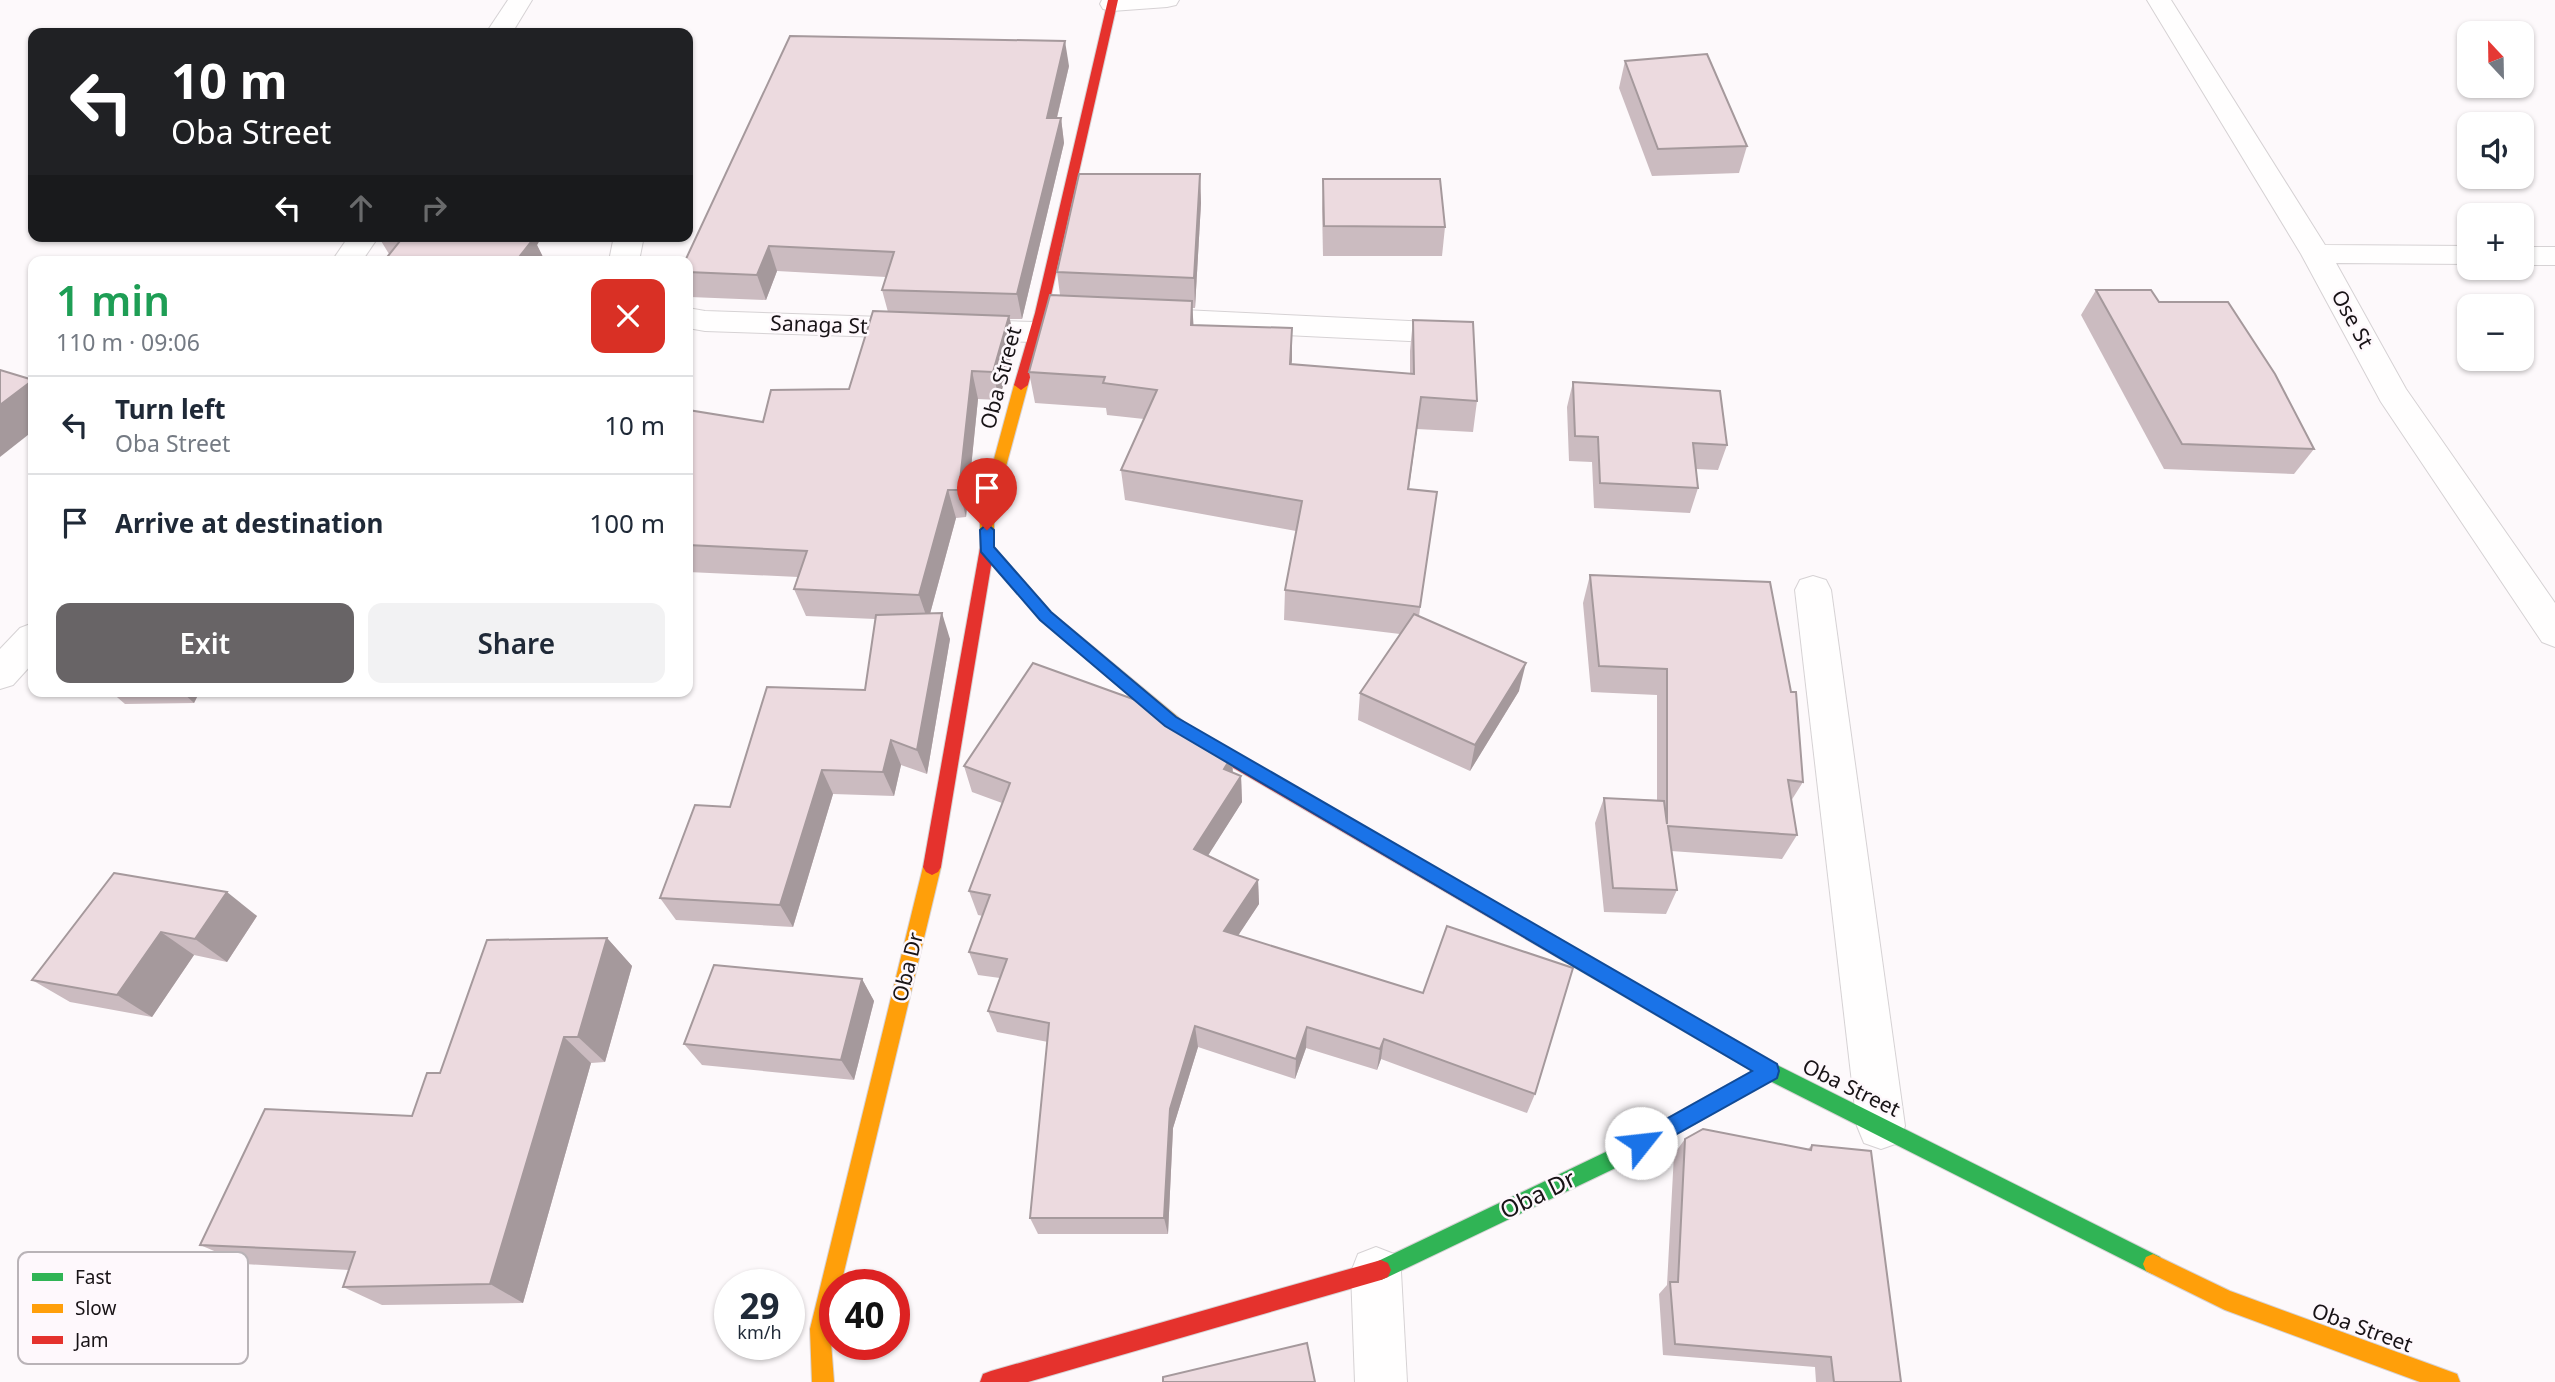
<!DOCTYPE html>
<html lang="en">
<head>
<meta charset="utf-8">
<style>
  :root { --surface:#fff; --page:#f2f2f3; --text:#1f2937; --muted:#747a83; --line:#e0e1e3; --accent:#686466 }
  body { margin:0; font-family:"Noto Sans",sans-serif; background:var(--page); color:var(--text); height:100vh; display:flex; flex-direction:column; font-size:26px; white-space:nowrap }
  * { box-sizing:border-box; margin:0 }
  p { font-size:23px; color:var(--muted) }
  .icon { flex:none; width:38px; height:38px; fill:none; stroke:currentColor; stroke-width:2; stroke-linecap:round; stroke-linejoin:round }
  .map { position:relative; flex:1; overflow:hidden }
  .drawer { position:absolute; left:28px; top:256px; width:665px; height:441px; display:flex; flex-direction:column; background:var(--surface); border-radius:14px; box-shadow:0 2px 5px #0004 }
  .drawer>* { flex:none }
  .banner { position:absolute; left:28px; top:28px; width:665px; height:214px; border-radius:14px; box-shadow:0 2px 5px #0004; background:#202124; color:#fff; overflow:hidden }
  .needle { width:46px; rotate:338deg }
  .tools { position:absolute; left:2457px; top:21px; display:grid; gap:14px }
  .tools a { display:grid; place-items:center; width:77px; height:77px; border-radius:14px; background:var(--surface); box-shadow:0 2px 5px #0004; font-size:35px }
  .speed { position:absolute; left:714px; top:1269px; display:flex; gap:14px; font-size:35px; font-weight:700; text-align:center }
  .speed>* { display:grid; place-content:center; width:91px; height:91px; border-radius:50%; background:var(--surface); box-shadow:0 2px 5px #0004; line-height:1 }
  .speed small { font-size:18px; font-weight:400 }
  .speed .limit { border:10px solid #d22; background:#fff; color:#111 }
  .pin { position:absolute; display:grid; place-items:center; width:60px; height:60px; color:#fff; margin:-72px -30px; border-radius:50% 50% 50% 0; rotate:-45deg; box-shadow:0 0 7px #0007 }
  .pin .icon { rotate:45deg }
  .me { position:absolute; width:77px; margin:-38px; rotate:61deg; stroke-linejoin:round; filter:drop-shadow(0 0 5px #0008) }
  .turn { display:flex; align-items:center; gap:24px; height:147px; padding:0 28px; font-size:32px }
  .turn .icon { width:91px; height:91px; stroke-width:2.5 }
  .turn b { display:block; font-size:49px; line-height:60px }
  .lanes { display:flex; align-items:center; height:66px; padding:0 28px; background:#0003; justify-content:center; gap:35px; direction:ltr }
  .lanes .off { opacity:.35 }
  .round { display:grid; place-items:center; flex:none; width:74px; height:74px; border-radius:14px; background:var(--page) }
  .overview { display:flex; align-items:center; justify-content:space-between; height:119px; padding:0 28px }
  h1 { font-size:42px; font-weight:600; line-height:52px; color:#1e9e55 }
  .action { display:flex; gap:14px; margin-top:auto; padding:14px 28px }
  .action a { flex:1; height:80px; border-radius:14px; background:var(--accent); color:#fff; font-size:28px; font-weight:600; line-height:80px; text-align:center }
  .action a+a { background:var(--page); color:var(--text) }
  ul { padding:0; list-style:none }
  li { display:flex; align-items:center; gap:21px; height:98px; padding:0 28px; border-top:2px solid var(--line) }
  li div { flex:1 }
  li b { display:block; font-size:26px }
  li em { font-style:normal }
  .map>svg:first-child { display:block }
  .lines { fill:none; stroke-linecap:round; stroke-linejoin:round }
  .street-casing { stroke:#d6d2d4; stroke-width:2 }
  .fast-casing { stroke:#d6d2d4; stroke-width:2 }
  .slow-casing { stroke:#d6d2d4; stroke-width:2 }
  .jam-casing { stroke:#d6d2d4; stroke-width:2 }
  .street { fill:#fffefe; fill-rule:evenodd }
  .fast { fill:#30b455; fill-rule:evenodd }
  .slow { fill:#ff9f0a; fill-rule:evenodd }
  .jam { fill:#e5322d; fill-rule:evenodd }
  .wall { fill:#cbbbc0 }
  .shaded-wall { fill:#a5999c }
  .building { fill:#ecdadf; stroke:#a5999c; stroke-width:2 }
  .route { fill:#1a73e8; stroke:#114b97; stroke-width:2 }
  .labels { text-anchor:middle; stroke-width:5; stroke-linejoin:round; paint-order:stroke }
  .street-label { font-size:21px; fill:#181316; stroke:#fef8fc }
  .near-street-label { font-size:24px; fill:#181316; stroke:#fef8fc }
  .key { fill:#fef8fc; stroke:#b9b3b7; stroke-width:2 }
  .key-label { font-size:19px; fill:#181316 }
</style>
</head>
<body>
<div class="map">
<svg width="2555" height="1382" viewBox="0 0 2555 1382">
  <rect width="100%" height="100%" fill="#fdf9fb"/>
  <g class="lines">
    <g class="street-casing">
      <g id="street">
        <polygon points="508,0 532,0 512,33 486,33"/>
        <polygon points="1102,0 1179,0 1176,5 1167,7 1112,11 1103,9 1100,4"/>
        <polygon points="2147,0 2171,0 2325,245 2469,246 2469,264 2336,263 2406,389 2555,603 2555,647 2542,642 2381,402 2301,254"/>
        <polygon points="349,236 379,236 362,261 332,261"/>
        <polygon points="614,236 644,236 639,261 609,261"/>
        <rect x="2522" y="247" width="33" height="18"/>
        <polygon points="688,308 705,311 1034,322 1045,325 1050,332 1045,339 1034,342 705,331 688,328"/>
        <polygon points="1141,308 1450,323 1461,326 1466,333 1461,340 1450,343 1141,328 1130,325 1125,318 1130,311"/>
        <polygon points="1813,576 1826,580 1831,590 1905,1126 1898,1143 1881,1149 1864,1143 1857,1126 1795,590 1800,580"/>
        <polygon points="33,623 33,663 13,685 0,689 0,649 20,628"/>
        <polygon points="1376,1247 1394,1254 1401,1272 1407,1382 1355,1382 1351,1272 1358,1254"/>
      </g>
    </g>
    <g class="fast-casing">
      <polygon id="fast" points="1568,946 1777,1065 2160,1257 2163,1264 2160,1271 2153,1274 2146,1271 1770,1081 1626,1163 1388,1277 1381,1280 1374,1277 1371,1270 1374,1263 1612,1149 1752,1071 1562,960 1559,954 1562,948"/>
    </g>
    <g class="slow-casing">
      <g id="slow">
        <polygon points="1021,380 1028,385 994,511 994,547 1051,612 1184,722 1186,727 1184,732 1172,732 1041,620 980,548 980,511 1014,385"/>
        <polygon points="932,859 938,862 941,867 841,1284 835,1284 835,1311 830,1329 834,1382 812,1382 810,1329 923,867 926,862"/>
        <polygon points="2153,1254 2230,1291 2457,1374 2460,1382 2420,1382 2225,1310 2146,1271 2143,1264 2146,1257"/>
      </g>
    </g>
    <g class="jam-casing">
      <g id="jam">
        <polygon points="1108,0 1118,0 1047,313 1028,385 1021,390 1014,385 1035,313"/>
        <polygon points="987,543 994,548 941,867 938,872 932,875 926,872 923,867 980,548"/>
        <polygon points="1178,720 1574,948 1577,954 1574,960 1568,962 1562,960 1172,732 1170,727 1172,722"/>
        <polygon points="1381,1260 1388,1263 1391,1270 1388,1277 1381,1280 1028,1382 980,1382 983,1374 991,1371"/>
      </g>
    </g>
    <use href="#street" class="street"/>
    <use href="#fast" class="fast"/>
    <use href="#slow" class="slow"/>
    <use href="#jam" class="jam"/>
  </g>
  <g class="wall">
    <polygon points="1625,61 1747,146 1739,173 1652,176 1619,88"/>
    <polygon points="1069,66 1057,118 1061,118 1064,143 1022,319 1010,319 1015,344 999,400 978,399 966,517 956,518 930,614 950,639 927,774 901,765 894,796 833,794 793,927 676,920 660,898 730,807 865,690 875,619 806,616 794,589 798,577 688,572 688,410 763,422 849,389 888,312 882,290 886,277 777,271 766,300 690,297 688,291 688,261"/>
    <polygon points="1200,174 1201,203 1195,308 1192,308 1193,325 1291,365 1410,374 1410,351 1413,320 1477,401 1473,432 1417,429 1409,489 1437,492 1419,616 1519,691 1470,771 1358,720 1360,693 1400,634 1284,620 1285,590 1296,531 1125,500 1121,470 1144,419 1107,415 1106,408 1035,403 1029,372 1060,295 1057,272"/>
    <polygon points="1323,179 1445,227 1442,256 1323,256 1322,208"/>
    <polygon points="378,236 542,236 537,245 545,261 384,261 389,254"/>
    <polygon points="2096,290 2314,449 2294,474 2164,469 2081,315"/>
    <polygon points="1573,382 1727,445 1718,470 1696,469 1698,488 1690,513 1594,508 1592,462 1569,461 1567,407"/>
    <polygon points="1590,575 1803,782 1791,801 1797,835 1782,859 1671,851 1677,890 1666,914 1604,912 1595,823 1604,798 1657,800 1657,695 1591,692 1583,603"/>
    <polygon points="110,691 200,691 194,703 125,704"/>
    <polygon points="1232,756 1233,773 1241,776 1242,802 1208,855 1258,880 1259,904 1238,935 1535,1094 1527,1113 1381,1059 1377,1070 1306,1048 1295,1079 1198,1047 1173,1128 1168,1234 1038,1234 1030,1218 1048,1042 997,1032 988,1011 1000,978 978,975 969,952 983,916 978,915 969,891 1002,803 972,792 964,766"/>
    <polygon points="114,873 257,916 227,962 194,955 152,1017 70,1002 32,980"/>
    <polygon points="607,938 632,966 605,1062 591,1063 523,1303 382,1305 343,1287 349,1270 245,1264 200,1245 412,1116 440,1073"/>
    <polygon points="862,979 874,1001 854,1080 702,1065 684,1044"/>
    <polygon points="1685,1139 1808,1149 1812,1145 1901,1382 1816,1382 1815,1367 1663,1355 1659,1294 1667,1285 1674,1154"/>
  </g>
  <g class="shaded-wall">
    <polygon points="1065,41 1069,66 1051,142 1047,118"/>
    <polygon points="1061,118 1064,143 1022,319 1017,294"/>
    <polygon points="1200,174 1201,203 1195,308 1194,278"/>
    <polygon points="514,236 542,236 537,245 545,261 516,261"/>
    <polygon points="769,246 777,271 766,300 757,275"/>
    <polygon points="1192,301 1194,333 1191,325"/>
    <polygon points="1009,316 1015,344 999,400 993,372"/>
    <polygon points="1292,328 1292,360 1289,396 1290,364"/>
    <polygon points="972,371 978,399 966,517 959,490"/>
    <polygon points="33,380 33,431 0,457 0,405"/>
    <polygon points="1421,397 1417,429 1404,520 1408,489"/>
    <polygon points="948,490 956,518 928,621 919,595"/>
    <polygon points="942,613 950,639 927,774 917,750"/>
    <polygon points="1526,663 1519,691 1470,771 1475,745"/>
    <polygon points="181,691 200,691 194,703"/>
    <polygon points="891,740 901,765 894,796 883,772"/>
    <polygon points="1232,756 1233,782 1224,769"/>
    <polygon points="822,770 833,794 793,927 780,905"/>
    <polygon points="1241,776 1242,802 1197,873 1194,849"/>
    <polygon points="1258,880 1259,904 1226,954 1224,931"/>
    <polygon points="227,892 257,916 227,962 195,939"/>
    <polygon points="161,932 194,955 152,1017 117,995"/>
    <polygon points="607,938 632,966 605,1062 578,1037"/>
    <polygon points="862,979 874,1001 854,1080 841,1060"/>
    <polygon points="1195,1026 1198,1047 1173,1128 1168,1234 1164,1218 1170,1109"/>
    <polygon points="1307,1027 1306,1048 1295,1079 1296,1059"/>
    <polygon points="564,1037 591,1063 523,1303 490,1284"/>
    <polygon points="1384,1039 1381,1059 1377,1070 1380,1049"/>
  </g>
  <g class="building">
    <polygon points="790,36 1065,41 1047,118 1061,118 1017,294 882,290 894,252 769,246 757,275 688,272 688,261 685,261"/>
    <polygon points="1707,54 1747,146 1658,149 1625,61"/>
    <polygon points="1079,174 1200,174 1194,278 1057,272"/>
    <polygon points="1323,179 1440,179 1445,227 1324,226"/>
    <polygon points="404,236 516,236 534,238 516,261 384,261"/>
    <polygon points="2096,290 2151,290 2159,302 2228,302 2275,374 2314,449 2182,444"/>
    <polygon points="1050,295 1192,301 1191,325 1292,328 1290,364 1414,374 1413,320 1473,322 1477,401 1421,397 1408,489 1437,492 1420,607 1285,590 1302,501 1121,470 1157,390 1103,383 1105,377 1029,372"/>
    <polygon points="873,311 1009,316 993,372 972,371 959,490 948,490 919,595 794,589 807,551 688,545 688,410 763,422 771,390 849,389"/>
    <polygon points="0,370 33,380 0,405"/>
    <polygon points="1573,382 1720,391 1727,445 1693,443 1698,488 1600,483 1598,437 1575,436"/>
    <polygon points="1590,575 1770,582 1791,692 1796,692 1803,782 1788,780 1797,835 1668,826 1677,890 1613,888 1604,798 1664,801 1667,824 1667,669 1599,666"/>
    <polygon points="942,613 917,750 891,740 883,772 822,770 780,905 660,898 695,805 730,807 767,687 865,690 876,615"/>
    <polygon points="1414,614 1526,663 1475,745 1360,693"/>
    <polygon points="1033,663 1144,703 1232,756 1224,769 1241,776 1194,849 1258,880 1224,931 1423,993 1447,926 1573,968 1535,1094 1384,1039 1380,1049 1307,1027 1296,1059 1195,1026 1170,1109 1164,1218 1030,1218 1049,1023 988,1011 1007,959 969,952 990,895 969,891 1010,783 964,766"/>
    <polygon points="114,873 227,892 195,939 161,932 117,995 32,980"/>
    <polygon points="607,938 578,1037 564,1037 490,1284 343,1287 355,1252 200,1245 265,1109 412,1116 427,1073 440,1073 487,940"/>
    <polygon points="714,965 862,979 841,1060 684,1044"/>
    <polygon points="1703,1129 1811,1150 1812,1145 1871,1151 1901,1382 1834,1382 1831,1357 1675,1344 1670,1282 1678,1282 1685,1139"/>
    <polygon points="1307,1343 1315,1382 1163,1382 1163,1377"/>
  </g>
  <polygon class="route" points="987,524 994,530 994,547 1051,612 1176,717 1777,1064 1779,1071 1777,1078 1648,1150 1641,1153 1634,1150 1631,1143 1634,1137 1752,1071 1165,726 1040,620 981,552 980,530"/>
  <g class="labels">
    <g class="street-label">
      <text transform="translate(2352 319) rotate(61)" y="7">Ose St</text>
      <text transform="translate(819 325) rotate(2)" y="7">Sanaga St</text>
      <text transform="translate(1001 378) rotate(-75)" y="7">Oba Street</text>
      <text transform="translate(908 967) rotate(-76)" y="7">Oba Dr</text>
      <text transform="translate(1851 1088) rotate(26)" y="7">Oba Street</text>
      <text transform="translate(2362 1328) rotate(20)" y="7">Oba Street</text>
    </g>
    <g class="near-street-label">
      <text transform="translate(1538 1195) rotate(-26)" y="8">Oba Dr</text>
    </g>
  </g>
  <rect x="18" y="1252" width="230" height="112" rx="10" class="key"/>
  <rect x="32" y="1273" width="31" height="8" fill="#30b455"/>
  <rect x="32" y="1304" width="31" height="9" fill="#ff9f0a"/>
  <rect x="32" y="1336" width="31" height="8" fill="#e5322d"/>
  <g class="key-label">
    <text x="75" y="1284">Fast</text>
    <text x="75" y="1315">Slow</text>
    <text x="75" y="1347">Jam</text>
  </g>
</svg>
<div class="tools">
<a><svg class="needle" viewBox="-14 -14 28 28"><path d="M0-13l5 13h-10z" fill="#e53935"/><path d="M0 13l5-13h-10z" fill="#747a83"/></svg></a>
<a><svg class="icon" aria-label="sound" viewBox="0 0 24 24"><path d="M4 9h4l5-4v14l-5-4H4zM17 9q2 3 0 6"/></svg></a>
<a>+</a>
<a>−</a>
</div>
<div class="speed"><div>29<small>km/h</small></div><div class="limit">40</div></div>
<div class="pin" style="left:987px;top:530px;background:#d93025"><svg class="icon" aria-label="arrive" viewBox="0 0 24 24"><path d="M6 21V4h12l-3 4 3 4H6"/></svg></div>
<svg class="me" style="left:1641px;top:1143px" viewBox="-20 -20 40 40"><circle r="19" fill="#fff"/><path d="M0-13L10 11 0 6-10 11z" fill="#1a73e8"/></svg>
<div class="banner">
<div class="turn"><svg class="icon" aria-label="left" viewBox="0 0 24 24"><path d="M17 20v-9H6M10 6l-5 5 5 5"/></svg><div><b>10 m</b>Oba Street</div></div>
<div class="lanes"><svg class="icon" aria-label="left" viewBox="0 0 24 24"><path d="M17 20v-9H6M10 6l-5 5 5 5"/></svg><svg class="icon off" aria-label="ahead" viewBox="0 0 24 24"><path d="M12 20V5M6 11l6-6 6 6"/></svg><svg class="icon off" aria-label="right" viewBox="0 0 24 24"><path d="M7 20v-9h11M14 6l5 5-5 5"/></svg></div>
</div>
<section class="drawer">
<div class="overview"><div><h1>1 min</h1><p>110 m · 09:06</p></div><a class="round" style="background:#d93025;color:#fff"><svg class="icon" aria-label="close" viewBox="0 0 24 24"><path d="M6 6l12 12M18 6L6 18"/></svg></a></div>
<ul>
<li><svg class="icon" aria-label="left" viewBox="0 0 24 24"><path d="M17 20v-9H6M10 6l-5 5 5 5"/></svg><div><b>Turn left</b><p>Oba Street</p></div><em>10 m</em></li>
<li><svg class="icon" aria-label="arrive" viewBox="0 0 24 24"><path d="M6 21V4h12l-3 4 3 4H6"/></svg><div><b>Arrive at destination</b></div><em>100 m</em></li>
</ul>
<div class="action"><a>Exit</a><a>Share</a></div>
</section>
</div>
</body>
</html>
